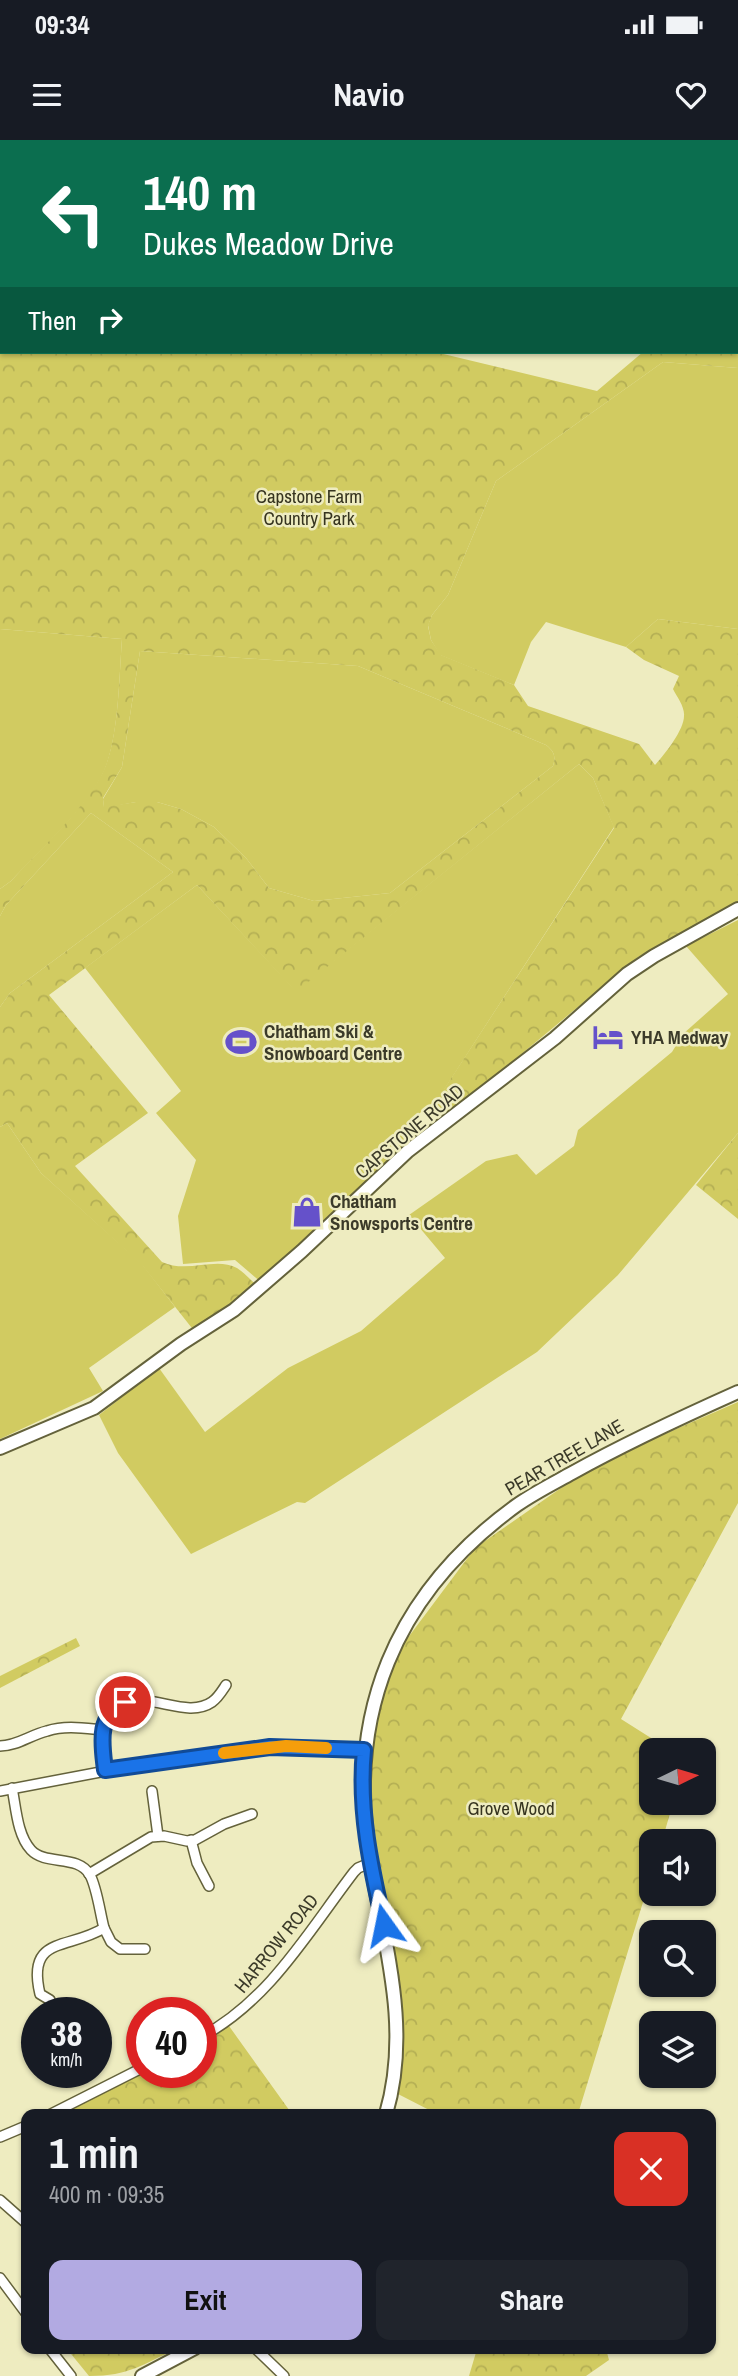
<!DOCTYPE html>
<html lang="en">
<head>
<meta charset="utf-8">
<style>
  :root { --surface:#171b24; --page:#20242c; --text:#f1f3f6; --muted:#9ea1a6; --accent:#b2aae2 }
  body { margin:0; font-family:"Archivo Narrow",sans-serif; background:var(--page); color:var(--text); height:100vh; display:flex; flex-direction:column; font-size:26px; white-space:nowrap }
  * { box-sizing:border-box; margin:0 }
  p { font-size:23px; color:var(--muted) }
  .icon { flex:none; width:38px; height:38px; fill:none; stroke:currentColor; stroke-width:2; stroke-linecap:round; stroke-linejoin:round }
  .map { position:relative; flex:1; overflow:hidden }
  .side { position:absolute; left:21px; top:1969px; width:695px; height:245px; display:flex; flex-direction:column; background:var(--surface); border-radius:14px; box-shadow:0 2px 5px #0004 }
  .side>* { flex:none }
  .guide { position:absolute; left:0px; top:0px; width:738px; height:214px; box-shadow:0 2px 5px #0004; background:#0b6e4f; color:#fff; overflow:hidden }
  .needle { width:46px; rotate:85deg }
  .fabs { position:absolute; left:639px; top:1598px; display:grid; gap:14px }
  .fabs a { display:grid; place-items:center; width:77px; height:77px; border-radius:14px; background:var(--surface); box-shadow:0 2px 5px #0004; font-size:35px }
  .speed { position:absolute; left:21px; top:1857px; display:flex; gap:14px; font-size:35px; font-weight:700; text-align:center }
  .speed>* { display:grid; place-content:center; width:91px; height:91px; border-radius:50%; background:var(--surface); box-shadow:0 2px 5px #0004; line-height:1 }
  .speed small { font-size:18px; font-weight:400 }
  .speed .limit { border:10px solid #d22; background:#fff; color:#111 }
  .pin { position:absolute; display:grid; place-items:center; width:60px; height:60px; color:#fff; margin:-30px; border:4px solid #fff; border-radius:50%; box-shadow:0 2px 7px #0007 }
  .me { position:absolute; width:77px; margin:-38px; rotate:348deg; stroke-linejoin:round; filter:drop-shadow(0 0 5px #0008) }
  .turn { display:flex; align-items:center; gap:24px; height:147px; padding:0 28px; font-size:32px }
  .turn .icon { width:91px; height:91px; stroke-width:2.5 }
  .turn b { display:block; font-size:49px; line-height:60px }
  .then { display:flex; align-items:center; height:66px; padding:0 28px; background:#0003; gap:14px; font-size:26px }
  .round { display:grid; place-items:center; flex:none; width:74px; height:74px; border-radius:14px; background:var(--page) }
  .headline { display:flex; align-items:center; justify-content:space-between; height:119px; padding:0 28px }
  h1 { font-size:42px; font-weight:700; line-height:52px }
  .primary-button { display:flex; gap:14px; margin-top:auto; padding:14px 28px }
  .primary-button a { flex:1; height:80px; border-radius:14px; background:var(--accent); color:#111; font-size:28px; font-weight:700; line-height:80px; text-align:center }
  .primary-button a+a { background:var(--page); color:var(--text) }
  .status { display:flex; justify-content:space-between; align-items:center; height:49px; padding:0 35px; background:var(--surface); direction:ltr }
  .status svg { height:19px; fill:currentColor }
  header { display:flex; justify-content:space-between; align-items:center; height:91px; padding:0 28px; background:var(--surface); font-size:32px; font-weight:700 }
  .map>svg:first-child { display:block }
  .grass { fill:#d1cb61 }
  .forest { fill:url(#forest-crowns); fill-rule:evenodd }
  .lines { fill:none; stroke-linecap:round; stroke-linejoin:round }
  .street-casing { stroke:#64623b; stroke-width:12 }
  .secondary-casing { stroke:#64623b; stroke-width:16 }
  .street { stroke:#fff; stroke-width:9 }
  .secondary { stroke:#fff; stroke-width:12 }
  .route-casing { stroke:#114b97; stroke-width:18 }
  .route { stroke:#1a73e8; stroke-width:12 }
  .slow { stroke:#f59e0b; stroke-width:12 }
  .labels { text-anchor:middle; stroke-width:5; stroke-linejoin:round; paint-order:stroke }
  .park-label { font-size:19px; fill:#36341f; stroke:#eeecc0 }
  .poi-label { font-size:19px; font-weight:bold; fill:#3b3a29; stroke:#eeecc0; text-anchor:start }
  .street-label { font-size:19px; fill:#3b3a29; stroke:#eeecc0 }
</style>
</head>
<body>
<div class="status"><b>09:34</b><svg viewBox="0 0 49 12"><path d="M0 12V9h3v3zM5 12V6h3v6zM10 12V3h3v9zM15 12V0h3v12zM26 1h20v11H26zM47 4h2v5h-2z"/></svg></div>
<header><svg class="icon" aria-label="menu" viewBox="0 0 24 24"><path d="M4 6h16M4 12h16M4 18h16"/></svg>Navio<svg class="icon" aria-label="heart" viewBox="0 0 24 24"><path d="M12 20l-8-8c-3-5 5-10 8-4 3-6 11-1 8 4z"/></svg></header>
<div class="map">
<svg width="738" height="2236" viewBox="0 0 738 2236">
  <defs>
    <pattern id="forest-crowns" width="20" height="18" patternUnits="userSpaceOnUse" patternTransform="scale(1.75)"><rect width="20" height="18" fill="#d1cb61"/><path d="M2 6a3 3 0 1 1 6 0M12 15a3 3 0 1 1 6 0" fill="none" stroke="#b4af54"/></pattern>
  </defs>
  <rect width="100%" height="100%" fill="#eeecc0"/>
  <g class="grass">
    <polygon points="663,222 738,228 738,489 658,479 626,507 546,482 531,502 514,545 440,515 431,500 428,485 432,475 448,455 496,341"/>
    <path d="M0,489L122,499C119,538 119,596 104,631C87,668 39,711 11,741L0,749Z"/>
    <path d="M140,511L358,526L546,605C554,611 556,616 553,626L390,753L314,761L269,748L246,718L214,687L181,669L157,662H136L104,668L103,659L122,627Z"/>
    <polygon points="579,624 593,638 614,687 438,959 412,979 422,990 262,1143 235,1120 183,1124 178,1076 196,1020 156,973 181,951 85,828 197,745 296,851"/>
    <polygon points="91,673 173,732 10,853 0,867 0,776 6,765"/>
    <polygon points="738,780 738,993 618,1135 537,1212 305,1363 297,1362 191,1414 118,1313 99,1275 159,1228 205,1292 288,1228 361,1191 445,1118 409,1075 486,1021 517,1014 536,1035 574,1006 578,990 672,912 683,894 728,854 686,806"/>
    <polygon points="7,983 41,1033 142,1124 175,1167 89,1228 103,1251 0,1299 0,987"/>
  </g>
  <g class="forest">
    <path d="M0,12L2,212H435L597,251L643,212H737L738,207V228L663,222L496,341L448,455L432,475L428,486L431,500L441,515L514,545L528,566L639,604L655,625C665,614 684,590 684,576C685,567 677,557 673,549L679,536L644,520L626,507L658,479L738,489V761L638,817L447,976L435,963L614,688L593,638L579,624L296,852L197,745L49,855L148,973L75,1026L162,1122C188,1134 215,1116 237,1128C245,1133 251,1141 258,1146L195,1192L142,1125L41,1033L7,983L0,987V867L10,853L173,732L91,673L6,765L0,776V749L11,741C42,707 80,674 102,634C119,602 119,536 122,499L0,489ZM140,511L358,526L546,605C554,611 556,616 553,626L390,753L314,761L269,748L246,718L214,687L181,669L157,662H136L104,667L103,658L122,627Z"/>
    <polygon points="738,993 738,1079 696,1045"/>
    <polygon points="738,1262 738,1363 621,1579 670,1610 651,1610 651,1662 673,1663 662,1701 651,1701 651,1736 578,1974 437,1974 398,1954 402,1906 370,1679 368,1632 377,1567 401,1507 475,1408 571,1341 628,1310"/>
    <polygon points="76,1498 80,1506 0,1548 0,1536"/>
    <polygon points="229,1886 292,1974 59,1974 142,1932 201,1932 201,1900"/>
    <path d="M67,2209H177C142,2224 130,2236 89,2236Z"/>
    <polygon points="477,2209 606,2209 609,2220 586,2236 469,2236"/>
  </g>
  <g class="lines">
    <g class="street-casing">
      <g id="street">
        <polyline points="509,2 512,0"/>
        <polyline points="0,5 2,6"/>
        <path d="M102,1590C125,1529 179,1585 212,1562C218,1558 222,1551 226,1545"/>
        <path d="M0,1606C17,1606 30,1595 47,1591C65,1585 83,1588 102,1590L105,1630"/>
        <path d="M12,1648C16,1667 17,1695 31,1710C46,1726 78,1714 90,1735C97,1748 100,1773 104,1788C69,1810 26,1795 40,1854L50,1860"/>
        <polyline points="0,1651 143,1624 270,1607 364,1610"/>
        <polyline points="152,1651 158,1696"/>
        <polyline points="191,1700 197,1723 209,1746"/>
        <polyline points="89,1734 151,1697 164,1696 187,1701 195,1700 224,1684 252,1674"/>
        <polyline points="104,1788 111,1802 120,1809 145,1809"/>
        <path d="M201,1897C269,1861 308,1792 354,1732L358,1728L370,1723"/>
        <polyline points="51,1974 142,1928"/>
        <polyline points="0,1997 26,1986"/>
        <polyline points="0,2060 26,2083"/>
        <polyline points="0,2138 26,2173"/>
        <polyline points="49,2208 71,2236"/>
        <polyline points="255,2208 284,2236"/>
      </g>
    </g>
    <g class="secondary-casing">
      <g id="secondary">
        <polyline points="0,1308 94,1268 181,1204 234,1170 302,1111 408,1011 555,898 627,834 654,816 738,769"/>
        <path d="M386,1974C411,1889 385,1807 371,1724C344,1575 395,1453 517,1365C534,1353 554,1343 572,1333C626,1303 682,1277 738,1252"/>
        <polyline points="142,2236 195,2208"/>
      </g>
    </g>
    <use href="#street" class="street"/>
    <use href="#secondary" class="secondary"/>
  </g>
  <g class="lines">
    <g class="route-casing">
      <path id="route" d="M125,1562C96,1576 102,1604 105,1630L270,1607L364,1610C358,1669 371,1728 384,1785"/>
    </g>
    <use href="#route" class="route"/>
    <polyline class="slow" points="224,1613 286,1606 326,1608"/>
  </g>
  <defs>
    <g id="hotel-bare" transform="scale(2.415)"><path d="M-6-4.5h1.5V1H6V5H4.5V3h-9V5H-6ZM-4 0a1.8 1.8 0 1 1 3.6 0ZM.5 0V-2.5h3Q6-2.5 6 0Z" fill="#6551ca" stroke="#eeecc0" stroke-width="2.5" paint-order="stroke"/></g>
    <g id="stadium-bare" transform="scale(2.415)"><path d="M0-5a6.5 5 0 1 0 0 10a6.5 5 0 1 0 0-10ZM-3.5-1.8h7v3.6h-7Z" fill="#6551ca" stroke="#eeecc0" stroke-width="2.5" paint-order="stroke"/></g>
    <g id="shop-bare" transform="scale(2.415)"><path d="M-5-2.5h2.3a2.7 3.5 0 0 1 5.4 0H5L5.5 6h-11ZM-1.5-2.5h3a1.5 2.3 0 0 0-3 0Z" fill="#6551ca" stroke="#eeecc0" stroke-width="2.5" paint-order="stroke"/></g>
  </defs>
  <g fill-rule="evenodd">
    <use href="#hotel-bare" x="608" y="897"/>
    <use href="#stadium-bare" x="241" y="902"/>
    <use href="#shop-bare" x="307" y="1072"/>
  </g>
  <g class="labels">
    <g class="park-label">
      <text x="309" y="363">Capstone Farm<tspan x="309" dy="22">Country Park</tspan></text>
      <text x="511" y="1675">Grove Wood</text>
    </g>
    <g class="poi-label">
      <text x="264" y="898">Chatham Ski &amp;<tspan x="264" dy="22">Snowboard Centre</tspan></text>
      <text x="631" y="904">YHA Medway</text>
      <text x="330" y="1068">Chatham<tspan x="330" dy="22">Snowsports Centre</tspan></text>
    </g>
    <g class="street-label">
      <text transform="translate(409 991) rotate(-40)" y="7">CAPSTONE ROAD</text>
      <text transform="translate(564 1317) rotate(-30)" y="7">PEAR TREE LANE</text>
      <text transform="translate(276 1803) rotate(-51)" y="7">HARROW ROAD</text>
    </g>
  </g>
</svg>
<div class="fabs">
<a><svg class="needle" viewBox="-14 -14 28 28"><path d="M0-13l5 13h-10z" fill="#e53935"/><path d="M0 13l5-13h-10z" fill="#9ea1a6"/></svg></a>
<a><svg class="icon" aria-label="sound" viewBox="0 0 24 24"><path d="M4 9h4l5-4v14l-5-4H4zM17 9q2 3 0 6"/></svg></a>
<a><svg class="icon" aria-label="search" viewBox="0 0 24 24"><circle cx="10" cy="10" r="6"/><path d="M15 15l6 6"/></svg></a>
<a><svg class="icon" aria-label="layers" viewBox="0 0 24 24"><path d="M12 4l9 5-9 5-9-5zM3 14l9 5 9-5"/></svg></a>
</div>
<div class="speed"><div>38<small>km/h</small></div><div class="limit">40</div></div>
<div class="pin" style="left:125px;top:1562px;background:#d93025"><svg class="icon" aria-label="arrive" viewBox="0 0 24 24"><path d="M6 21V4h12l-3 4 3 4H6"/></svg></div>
<svg class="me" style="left:384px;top:1785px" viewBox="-20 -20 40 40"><path d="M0-17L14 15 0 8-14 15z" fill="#1a73e8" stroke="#fff" stroke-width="4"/></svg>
<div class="guide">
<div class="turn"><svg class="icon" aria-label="left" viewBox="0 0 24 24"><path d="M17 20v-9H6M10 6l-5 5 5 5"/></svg><div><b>140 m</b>Dukes Meadow Drive</div></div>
<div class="then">Then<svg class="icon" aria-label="right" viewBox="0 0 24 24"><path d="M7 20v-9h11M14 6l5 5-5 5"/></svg></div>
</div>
<section class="side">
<div class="headline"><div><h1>1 min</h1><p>400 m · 09:35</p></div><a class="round" style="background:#d93025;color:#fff"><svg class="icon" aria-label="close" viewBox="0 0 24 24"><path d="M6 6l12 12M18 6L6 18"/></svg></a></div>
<div class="primary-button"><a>Exit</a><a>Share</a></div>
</section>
</div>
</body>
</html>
